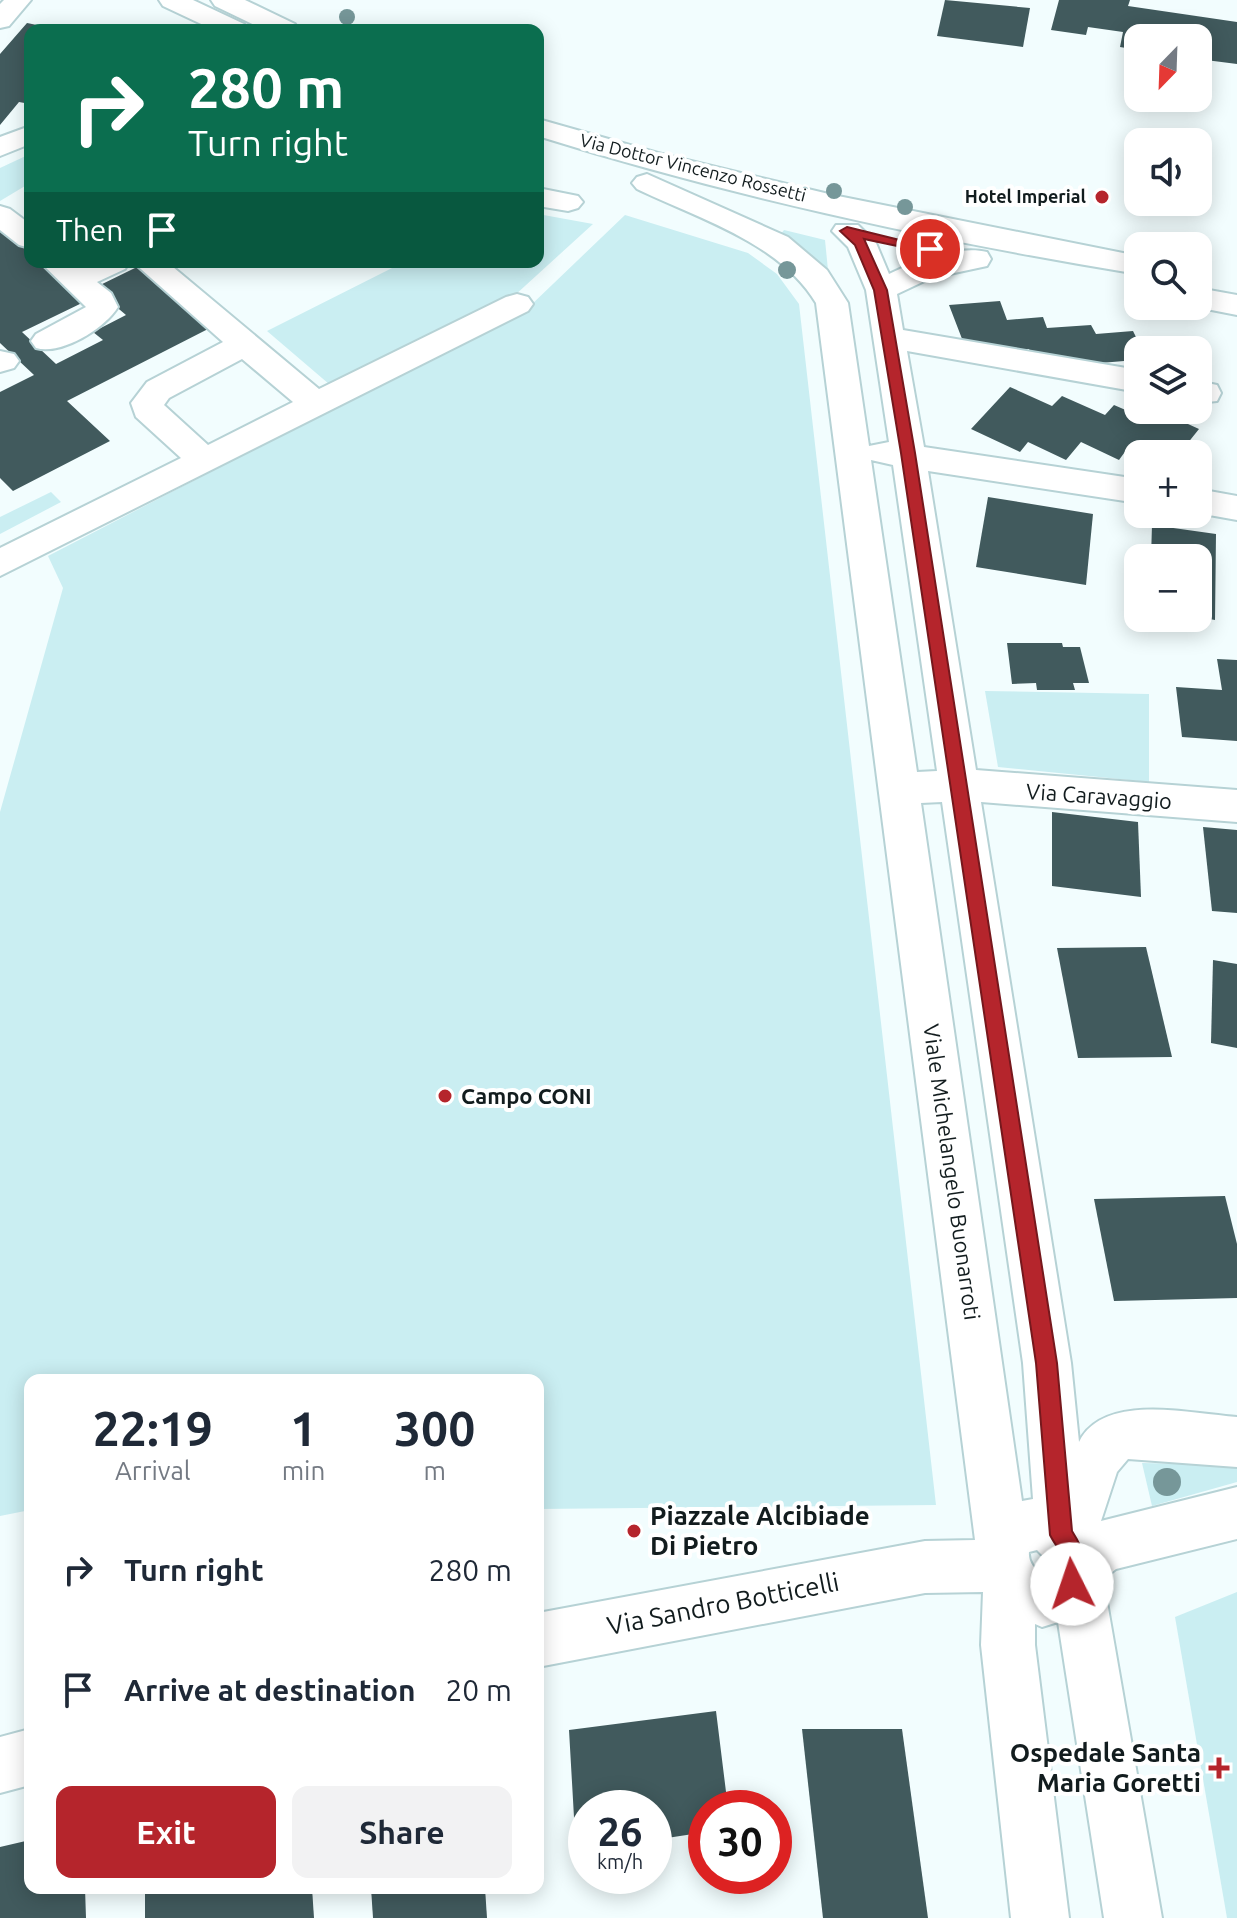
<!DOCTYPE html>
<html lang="en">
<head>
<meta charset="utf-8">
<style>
  :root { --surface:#fff; --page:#f2f2f3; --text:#1f2937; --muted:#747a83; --accent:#b5252c }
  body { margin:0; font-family:Ubuntu,sans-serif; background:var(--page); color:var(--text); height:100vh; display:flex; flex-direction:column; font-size:30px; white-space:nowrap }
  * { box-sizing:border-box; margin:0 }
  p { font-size:26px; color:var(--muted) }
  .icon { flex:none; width:44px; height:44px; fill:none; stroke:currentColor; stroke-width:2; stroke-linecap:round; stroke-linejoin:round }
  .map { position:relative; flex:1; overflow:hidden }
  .panel { position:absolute; left:24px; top:1374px; width:520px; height:520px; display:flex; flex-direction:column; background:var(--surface); border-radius:16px; box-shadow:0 4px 20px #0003 }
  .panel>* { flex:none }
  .hud { position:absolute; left:24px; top:24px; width:520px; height:244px; border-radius:16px; box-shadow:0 4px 20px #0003; background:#0b6e4f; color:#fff; overflow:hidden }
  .needle { width:52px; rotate:203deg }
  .buttons { position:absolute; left:1124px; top:24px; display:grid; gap:16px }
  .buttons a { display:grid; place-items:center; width:88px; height:88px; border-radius:16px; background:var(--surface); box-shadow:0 4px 20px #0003; font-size:40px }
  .speed { position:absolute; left:568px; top:1790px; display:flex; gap:16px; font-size:40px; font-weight:700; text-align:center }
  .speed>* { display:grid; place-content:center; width:104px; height:104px; border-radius:50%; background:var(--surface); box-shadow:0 4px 20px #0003; line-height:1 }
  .speed small { font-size:20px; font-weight:400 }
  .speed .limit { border:12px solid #d22; background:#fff; color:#111 }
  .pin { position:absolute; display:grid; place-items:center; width:68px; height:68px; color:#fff; margin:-34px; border:4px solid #fff; border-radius:50%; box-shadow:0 2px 8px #0007 }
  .me { position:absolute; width:88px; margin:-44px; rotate:356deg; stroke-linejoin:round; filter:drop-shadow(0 0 6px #0008) }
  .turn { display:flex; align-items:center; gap:28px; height:168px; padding:0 32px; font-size:36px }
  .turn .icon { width:104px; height:104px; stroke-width:2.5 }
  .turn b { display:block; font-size:56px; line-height:68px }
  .then { display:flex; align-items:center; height:76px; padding:0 32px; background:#0003; gap:16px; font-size:30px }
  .eta { display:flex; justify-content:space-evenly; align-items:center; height:136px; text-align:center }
  .eta b { font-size:48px; font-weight:700; line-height:56px }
  .action { display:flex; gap:16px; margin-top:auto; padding:16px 32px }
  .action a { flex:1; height:92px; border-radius:16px; background:var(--accent); color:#fff; font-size:32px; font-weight:700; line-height:92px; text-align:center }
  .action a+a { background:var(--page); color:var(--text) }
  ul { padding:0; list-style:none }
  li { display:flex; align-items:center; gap:24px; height:120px; padding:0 32px }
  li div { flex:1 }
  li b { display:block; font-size:30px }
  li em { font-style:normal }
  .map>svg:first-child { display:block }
  .green { fill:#caeef2 }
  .building { fill:#415a5d }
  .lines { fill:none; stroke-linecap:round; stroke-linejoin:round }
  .minor-casing { stroke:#b6d2d5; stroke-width:4 }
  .minor { fill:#fff; fill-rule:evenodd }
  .tree { fill:#769799 }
  .route { fill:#b5252c; stroke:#76181d; stroke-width:2 }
  .poi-dot { fill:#b5252c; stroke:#fff; stroke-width:3 }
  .labels { text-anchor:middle; stroke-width:8; stroke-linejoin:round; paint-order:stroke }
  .far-street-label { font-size:18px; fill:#121c1e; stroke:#fff }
  .far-poi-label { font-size:18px; font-weight:bold; fill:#121c1e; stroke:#fff; text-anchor:end }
  .street-label { font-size:22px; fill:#121c1e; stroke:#fff }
  .poi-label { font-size:22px; font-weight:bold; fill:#121c1e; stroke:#fff; text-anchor:start }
  .near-poi-label { font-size:26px; font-weight:bold; fill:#121c1e; stroke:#fff; text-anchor:start }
  .near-street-label { font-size:26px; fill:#121c1e; stroke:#fff }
</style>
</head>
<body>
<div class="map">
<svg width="1237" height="1918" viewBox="0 0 1237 1918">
  <rect width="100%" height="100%" fill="#f2fdfe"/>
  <g class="green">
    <polygon points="30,154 30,183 0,201 0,168"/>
    <polygon points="538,214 593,224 514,296 336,390 267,331 404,262 538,262"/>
    <polygon points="625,215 748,253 777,274 799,304 936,1505 538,1509 538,1380 30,1380 30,1510 0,1516 0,812 63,588 48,556 529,307"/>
    <polygon points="784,230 825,240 828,270 778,238"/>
    <polygon points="51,492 61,502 0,534 0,517"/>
    <polygon points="985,691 1149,694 1149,782 998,767"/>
    <polygon points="1142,1463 1237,1465 1237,1482 1152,1506"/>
    <polygon points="1237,1592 1237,1918 1227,1918 1175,1617"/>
  </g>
  <g class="building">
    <polygon points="945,0 1030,8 1023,47 937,36"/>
    <polygon points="1059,0 1130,0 1128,6 1237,22 1237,64 1198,59 1198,38 1138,38 1138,50 1120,47 1123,32 1088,27 1086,35 1051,30"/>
    <polygon points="27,23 62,30 30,30 30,104 19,102 0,125 0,54"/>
    <polygon points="0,226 30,253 30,262 40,262 84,302 22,332 56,364 103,340 93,332 126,315 94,288 137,267 208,329 67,401 110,441 13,491 0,478 0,392 34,375 0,343"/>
    <polygon points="1000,301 1007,320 1043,317 1047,328 1091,325 1096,334 1133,331 1138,341 1182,337 1188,350 1138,350 1138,372 1129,373 1124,361 1065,366 1033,360 1029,349 988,352 984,343 964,344 949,305"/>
    <polygon points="1010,387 1052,406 1062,396 1105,415 1114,405 1158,424 1166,414 1199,429 1179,454 1139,454 1127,449 1119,460 1081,442 1066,460 1028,442 1020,452 971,429"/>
    <polygon points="988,497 1093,514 1086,585 976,567"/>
    <polygon points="1152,525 1216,534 1215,620 1198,617 1198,558 1151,558"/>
    <polygon points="1007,643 1062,643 1063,647 1080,647 1089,683 1073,683 1075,690 1037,690 1036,683 1012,684"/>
    <polygon points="1217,659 1237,660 1237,741 1182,737 1176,687 1222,690"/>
    <polygon points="1052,812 1138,822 1141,897 1052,886"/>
    <polygon points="1203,827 1237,830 1237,913 1212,911"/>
    <polygon points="1146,947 1172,1057 1078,1058 1057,948"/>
    <polygon points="1213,960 1237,964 1237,1048 1211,1043"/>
    <polygon points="1225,1196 1237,1244 1237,1298 1114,1301 1094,1199"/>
    <polygon points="716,1711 728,1808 706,1808 706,1832 654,1840 654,1808 586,1808 586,1850 576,1852 569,1730"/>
    <polygon points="802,1729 902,1729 928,1918 823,1918"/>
    <polygon points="30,1840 30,1888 85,1888 86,1918 0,1918 0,1847"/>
    <polygon points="145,1888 312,1888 314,1918 145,1918"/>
    <polygon points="371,1888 485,1888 487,1918 373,1918"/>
  </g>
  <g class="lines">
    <g class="minor-casing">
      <g id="minor">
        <polygon points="4,0 31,0 9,26 0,28 0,4"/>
        <polygon points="159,0 193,0 244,24 248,30 214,30 163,6"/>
        <polygon points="211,0 245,0 295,24 299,30 265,30 215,6"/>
        <path d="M538,119L658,153L833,195L1138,256V274C936,241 733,197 538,136Z"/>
        <polygon points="30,126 30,144 0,156 0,137"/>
        <path d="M647,174L788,237L827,270L848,303L869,446L889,442L866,290L848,247L832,231L836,225H858L876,243L889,274C916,261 958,245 987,252L991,259L987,266L931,278L897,294L903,330L1138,370V392L907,351L924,447L1138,479V503L928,471L976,770L1237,790V822L981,802L1071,1363L1079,1442C1104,1392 1191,1414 1237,1417V1467L1128,1459L1117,1472L1101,1521L1237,1487V1539L1116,1569L1103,1579L1162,1918H1104L1058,1622L1042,1627L1035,1624V1645L1069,1918H1011L981,1645L983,1592L925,1593L538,1667V1613L925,1541L975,1540L816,303C779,242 699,219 637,189L632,183L637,177ZM871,460L893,465L937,771L917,772ZM942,802L1023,1363L1033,1499L1022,1501L921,803ZM1037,1550L1048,1561L1049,1569L1043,1574C1034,1570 1028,1561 1029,1552Z"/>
        <polygon points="538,188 578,196 583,202 578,208 568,211 538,206"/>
        <polygon points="0,206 10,209 30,224 30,248 19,245 0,230"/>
        <path d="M40,262H74L79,267L89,262H129L125,269L97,282L111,293L118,307C104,329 62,355 36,348L31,341L36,334L86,307Z"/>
        <path d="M133,262H167L319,389L506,297L517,294L528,297L533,304L528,311L0,576V548L181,458L136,417L131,403L147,382L223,342ZM242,359L293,402L208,445L164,405L169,398Z"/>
        <polygon points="1198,288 1237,295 1237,315 1191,306 1198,306"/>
        <polygon points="0,351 14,354 19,361 14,368 0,372"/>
        <polygon points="1198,381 1217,385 1221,393 1217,401 1198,403"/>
        <polygon points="1198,489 1237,496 1237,520 1198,513"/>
        <polygon points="30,1729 30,1785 0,1793 0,1737"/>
      </g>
    </g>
    <use href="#minor" class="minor"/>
  </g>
  <g class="tree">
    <circle cx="347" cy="17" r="8"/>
    <circle cx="834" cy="191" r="8"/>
    <circle cx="905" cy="207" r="8"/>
    <circle cx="787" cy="270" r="9"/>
    <circle cx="1167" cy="1482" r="14"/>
  </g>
  <path class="route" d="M847,227L936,249L930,253L864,239L887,290L915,453L1057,1363L1072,1531C1086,1553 1090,1568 1080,1592L1072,1595L1064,1592C1060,1582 1065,1576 1065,1566C1064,1555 1055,1545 1050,1535L1036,1363L901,453L874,290L855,245L840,231Z"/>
  <g class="poi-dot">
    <circle cx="1102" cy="197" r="8"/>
    <circle cx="445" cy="1096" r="8"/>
    <circle cx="634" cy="1531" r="8"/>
    <path d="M1215 1756h8v8h8v8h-8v8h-8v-8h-8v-8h8z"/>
  </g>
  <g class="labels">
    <g class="far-street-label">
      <text transform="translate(693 168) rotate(14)" y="6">Via Dottor Vincenzo Rossetti</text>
    </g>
    <g class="far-poi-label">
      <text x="1086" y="203">Hotel Imperial</text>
    </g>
    <g class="street-label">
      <text transform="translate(1099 796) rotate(4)" y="8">Via Caravaggio</text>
      <text transform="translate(952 1172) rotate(82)" y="8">Viale Michelangelo Buonarroti</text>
    </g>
    <g class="poi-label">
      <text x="461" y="1104">Campo CONI</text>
    </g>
    <g class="near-poi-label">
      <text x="650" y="1525">Piazzale Alcibiade<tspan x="650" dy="30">Di Pietro</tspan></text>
      <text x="1201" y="1762" text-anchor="end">Ospedale Santa<tspan x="1201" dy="30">Maria Goretti</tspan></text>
    </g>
    <g class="near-street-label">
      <text transform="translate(723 1604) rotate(-11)" y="9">Via Sandro Botticelli</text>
    </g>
  </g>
</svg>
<div class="buttons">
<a><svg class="needle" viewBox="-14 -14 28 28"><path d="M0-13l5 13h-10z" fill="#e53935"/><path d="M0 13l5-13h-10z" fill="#747a83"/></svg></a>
<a><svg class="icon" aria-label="sound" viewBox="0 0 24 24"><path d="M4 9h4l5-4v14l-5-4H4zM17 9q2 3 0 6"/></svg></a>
<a><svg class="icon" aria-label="search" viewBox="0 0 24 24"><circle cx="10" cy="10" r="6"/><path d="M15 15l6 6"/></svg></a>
<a><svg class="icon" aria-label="layers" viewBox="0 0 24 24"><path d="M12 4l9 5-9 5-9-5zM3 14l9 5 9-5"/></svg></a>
<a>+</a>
<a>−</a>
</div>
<div class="speed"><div>26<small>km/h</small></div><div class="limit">30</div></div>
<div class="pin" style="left:930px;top:249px;background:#d93025"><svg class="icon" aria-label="arrive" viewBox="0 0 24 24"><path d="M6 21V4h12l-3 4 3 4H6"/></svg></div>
<svg class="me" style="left:1072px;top:1584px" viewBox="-20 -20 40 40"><circle r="19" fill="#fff"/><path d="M0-13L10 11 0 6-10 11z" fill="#b5252c"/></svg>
<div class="hud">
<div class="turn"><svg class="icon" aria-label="right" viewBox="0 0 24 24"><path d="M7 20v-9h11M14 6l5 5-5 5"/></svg><div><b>280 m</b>Turn right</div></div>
<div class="then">Then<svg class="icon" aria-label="arrive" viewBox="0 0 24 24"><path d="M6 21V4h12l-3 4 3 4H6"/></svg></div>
</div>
<section class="panel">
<div class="eta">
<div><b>22:19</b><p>Arrival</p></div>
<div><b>1</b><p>min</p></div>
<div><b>300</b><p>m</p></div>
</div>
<ul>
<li><svg class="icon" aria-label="right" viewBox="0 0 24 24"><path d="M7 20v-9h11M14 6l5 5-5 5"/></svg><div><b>Turn right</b></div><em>280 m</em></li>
<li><svg class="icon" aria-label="arrive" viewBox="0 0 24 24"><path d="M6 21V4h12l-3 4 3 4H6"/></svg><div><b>Arrive at destination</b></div><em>20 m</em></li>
</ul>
<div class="action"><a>Exit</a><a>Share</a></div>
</section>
</div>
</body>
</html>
